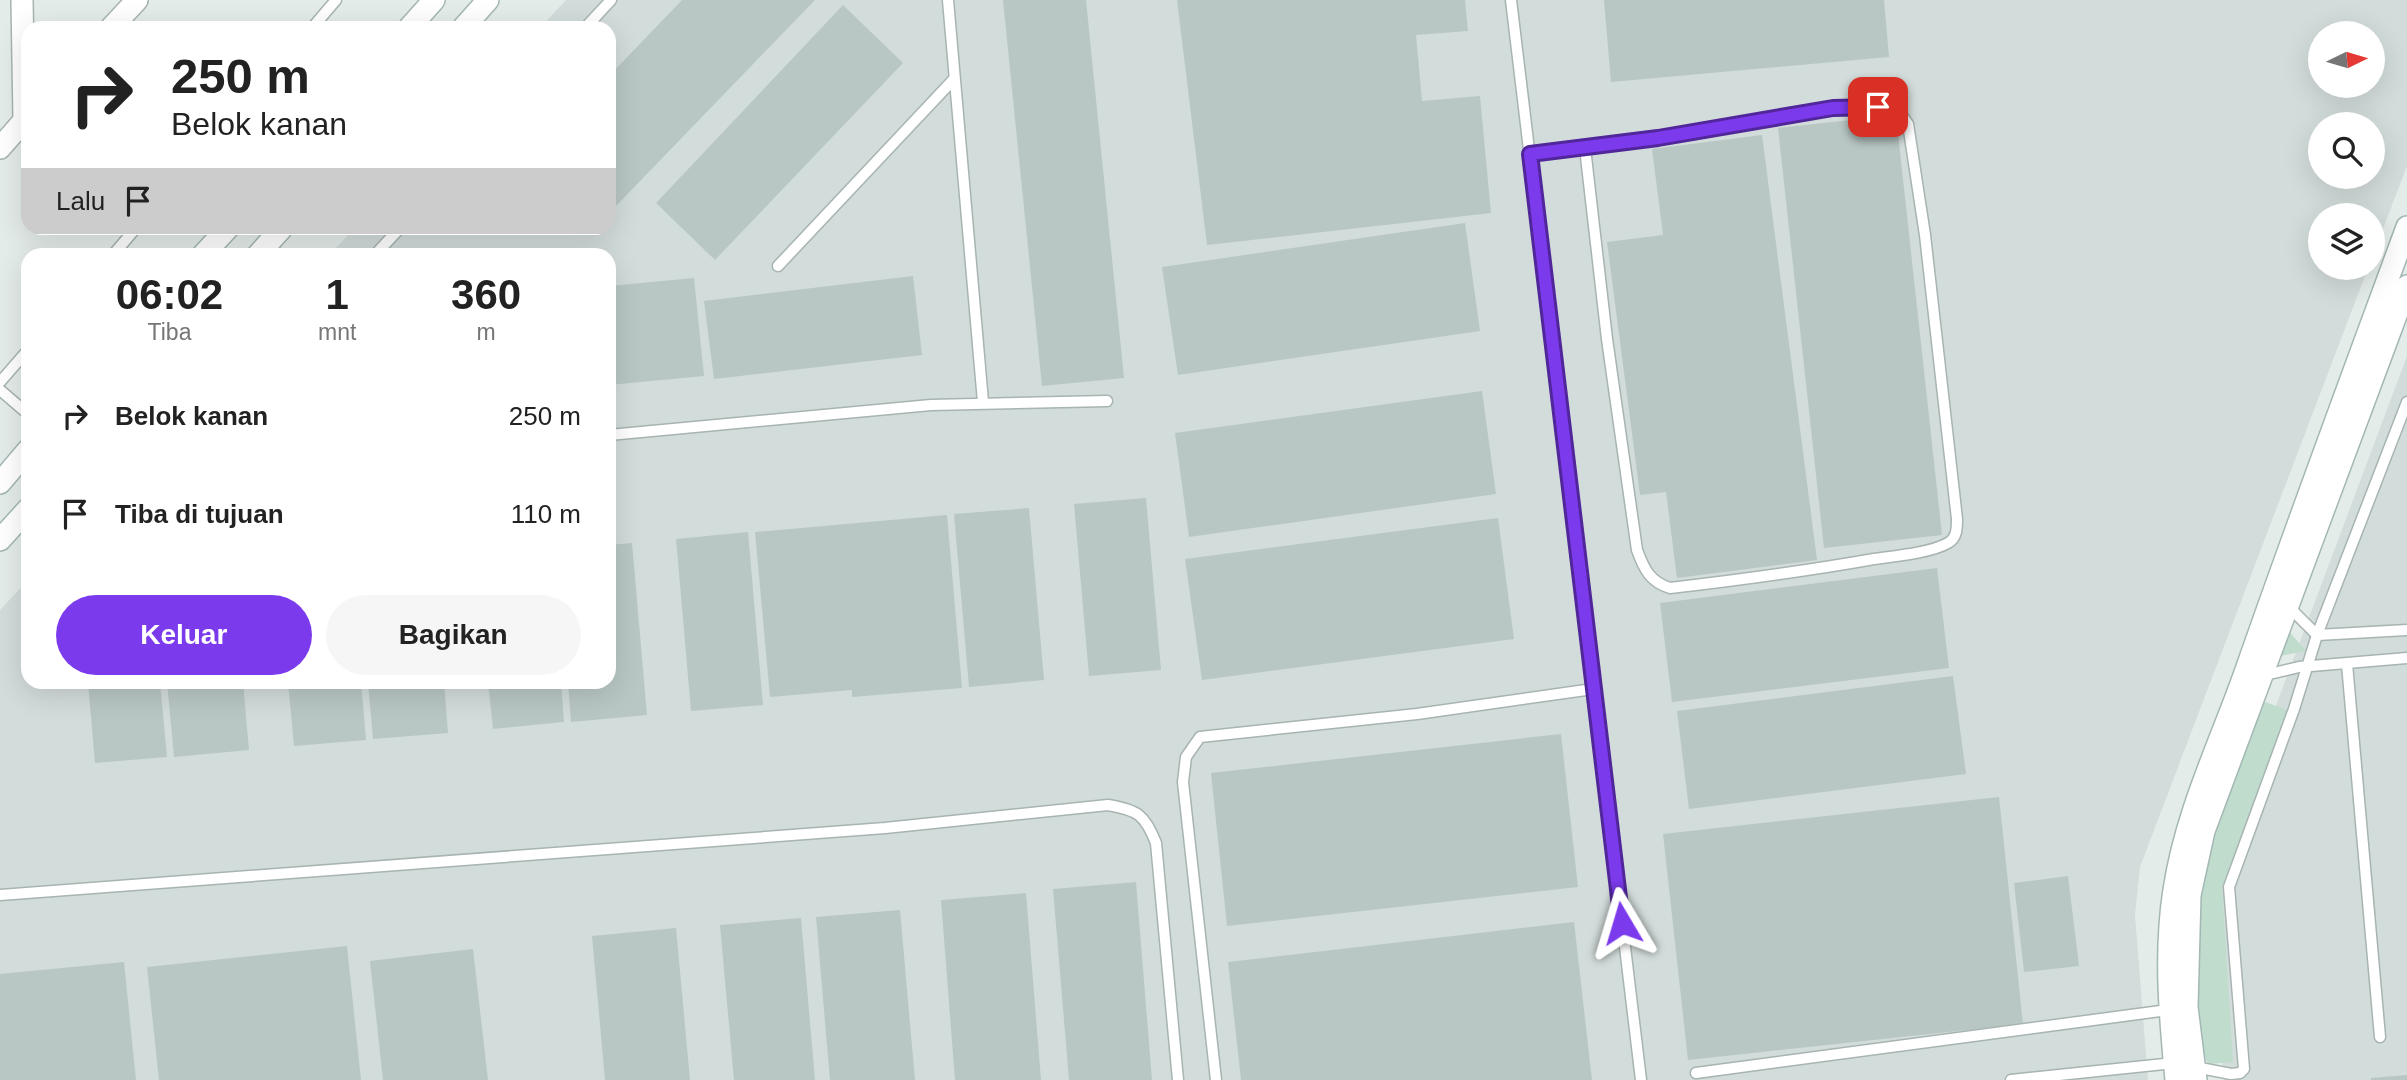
<!DOCTYPE html>
<html lang="id">
<head>
<meta charset="utf-8">
<style>
  :root { --surface:#fff; --page:#f6f6f6; --text:#222; --muted:#767676; --accent:#7c3aed }
  body { margin:0; font-family:Arial,sans-serif; background:var(--page); color:var(--text); height:100vh; display:flex; flex-direction:column; font-size:26px; white-space:nowrap }
  * { box-sizing:border-box; margin:0 }
  p { font-size:23px; color:var(--muted) }
  .icon { flex:none; width:38px; height:38px; fill:none; stroke:currentColor; stroke-width:2; stroke-linecap:round; stroke-linejoin:round }
  .map { position:relative; flex:1; overflow:hidden }
  .panel { position:absolute; left:21px; top:248px; width:595px; height:441px; display:flex; flex-direction:column; background:var(--surface); border-radius:21px; box-shadow:0 7px 28px #0002 }
  .panel>* { flex:none }
  .top-card { position:absolute; left:21px; top:21px; width:595px; height:214px; border-radius:21px; box-shadow:0 7px 28px #0002; background:#fff; color:var(--text); overflow:hidden }
  .needle { width:46px; rotate:85deg }
  .controls { position:absolute; left:2308px; top:21px; display:grid; gap:14px }
  .controls a { display:grid; place-items:center; width:77px; height:77px; border-radius:50%; background:var(--surface); box-shadow:0 7px 28px #0002; font-size:35px }
  .pin { position:absolute; display:grid; place-items:center; width:60px; height:60px; color:#fff; margin:-30px; border-radius:14px; box-shadow:0 4px 10px #0006 }
  .me { position:absolute; width:77px; margin:-38px; rotate:353deg; stroke-linejoin:round; filter:drop-shadow(0 0 5px #0008) }
  .turn { display:flex; align-items:center; gap:24px; height:147px; padding:0 35px; font-size:32px }
  .turn .icon { width:91px; height:91px; stroke-width:2.5 }
  .turn b { display:block; font-size:49px; line-height:60px }
  .then { display:flex; align-items:center; height:66px; padding:0 35px; background:#0003; gap:14px; font-size:26px }
  .eta { display:flex; justify-content:space-evenly; align-items:center; height:119px; text-align:center }
  .eta b { font-size:42px; font-weight:700; line-height:49px }
  .action { display:flex; gap:14px; margin-top:auto; padding:14px 35px }
  .action a { flex:1; height:80px; border-radius:42px; background:var(--accent); color:#fff; font-size:28px; font-weight:700; line-height:80px; text-align:center }
  .action a+a { background:var(--page); color:var(--text) }
  ul { padding:0; list-style:none }
  li { display:flex; align-items:center; gap:21px; height:98px; padding:0 35px }
  li div { flex:1 }
  li b { display:block; font-size:26px }
  li em { font-style:normal }
  .map>svg:first-child { display:block }
  .built { fill:#d2dcda; fill-rule:evenodd }
  .green { fill:#bfdccd }
  .building { fill:#b9c7c4 }
  .lines { fill:none; stroke-linecap:round; stroke-linejoin:round }
  .service-casing { stroke:#a7b4b2; stroke-width:13 }
  .minor-casing { stroke:#a7b4b2; stroke-width:24 }
  .secondary-casing { stroke:#a3b7b4; stroke-width:24 }
  .service { stroke:#fff; stroke-width:10 }
  .minor { stroke:#fff; stroke-width:21 }
  .secondary { stroke:#fff; stroke-width:21 }
  .route-casing { stroke:#51269a; stroke-width:18 }
  .route { stroke:#7c3aed; stroke-width:12 }
</style>
</head>
<body>
<div class="map">
<svg width="2407" height="1080" viewBox="0 0 2407 1080">
  <rect width="100%" height="100%" fill="#e4ecea"/>
  <g class="built">
    <path d="M566,0H2407V166L2373,255V215H2320V268H2368L2140,867L2135,915L2148,1080H0V610L28,580V682H609V256L329,255L355,228H609V28H540ZM2320,33H2373V86H2320ZM2320,124H2373V177H2320Z"/>
    <polygon points="2407,356 2407,1080 2224,1080 2210,908 2226,839"/>
  </g>
  <g class="green">
    <polygon points="2286,628 2306,651 2275,657"/>
    <polygon points="2256,699 2291,711 2222,887 2233,1062 2208,1064 2194,1032 2192,904"/>
  </g>
  <g class="building">
    <polygon points="682,0 815,0 615,207 609,201 609,76"/>
    <polygon points="1003,0 1086,0 1124,378 1042,386"/>
    <polygon points="1177,0 1465,0 1468,31 1416,35 1422,101 1480,96 1491,213 1207,245"/>
    <polygon points="1604,0 1884,0 1889,57 1611,82"/>
    <polygon points="843,5 903,63 715,260 656,203"/>
    <polygon points="1896,115 1942,535 1824,548 1778,128"/>
    <polygon points="1762,135 1817,560 1677,578 1666,492 1640,495 1607,242 1663,235 1652,149"/>
    <polygon points="1465,223 1480,331 1178,375 1162,267"/>
    <polygon points="913,276 922,355 714,379 704,301"/>
    <polygon points="694,278 704,376 609,385 609,286"/>
    <polygon points="1482,391 1496,494 1189,537 1175,433"/>
    <polygon points="1146,498 1161,670 1089,676 1074,504"/>
    <polygon points="1029,508 1044,680 969,687 954,514"/>
    <polygon points="947,515 962,688 852,697 852,690 770,697 755,532"/>
    <polygon points="1498,518 1514,639 1202,680 1185,559"/>
    <polygon points="748,532 763,705 691,711 676,539"/>
    <polygon points="632,543 647,715 571,722 568,682 609,682 609,545"/>
    <polygon points="1937,568 1949,668 1672,702 1660,603"/>
    <polygon points="1953,676 1966,774 1689,809 1677,711"/>
    <polygon points="88,682 160,682 167,757 95,763"/>
    <polygon points="167,682 243,682 249,750 174,757"/>
    <polygon points="288,682 361,682 366,740 294,746"/>
    <polygon points="368,682 444,682 448,733 373,739"/>
    <polygon points="488,682 561,682 564,722 493,729"/>
    <polygon points="1561,734 1578,887 1227,926 1211,773"/>
    <polygon points="1999,797 2023,1024 1688,1060 1663,834"/>
    <polygon points="2068,876 2079,966 2024,972 2014,883"/>
    <polygon points="1136,882 1152,1080 1069,1080 1053,889"/>
    <polygon points="1026,893 1041,1080 955,1080 941,900"/>
    <polygon points="900,910 915,1080 830,1080 816,917"/>
    <polygon points="801,918 815,1080 734,1080 720,925"/>
    <polygon points="1574,922 1592,1080 1241,1080 1228,962"/>
    <polygon points="676,928 690,1080 605,1080 592,936"/>
    <polygon points="347,946 361,1080 159,1080 147,967"/>
    <polygon points="473,949 488,1080 383,1080 370,961"/>
    <polygon points="124,962 136,1080 0,1080 0,974"/>
    <polygon points="2407,1075 2407,1080 2371,1080 2371,1078"/>
  </g>
  <g class="lines">
    <g class="service-casing">
      <g id="service">
        <polyline points="948,0 983,402"/>
        <polyline points="1511,0 1641,1080"/>
        <polyline points="312,28 336,0"/>
        <polyline points="585,28 611,0"/>
        <path d="M1530,154L1658,138L1833,109L1890,108L1899,111L1908,124L1925,235L1957,519C1957,528 1957,538 1948,543C1930,553 1895,556 1874,559C1806,571 1739,580 1670,588C1650,582 1644,569 1637,550L1607,339L1585,148"/>
        <polyline points="112,256 136,228"/>
        <polyline points="374,256 400,228"/>
        <polyline points="778,266 954,79"/>
        <polyline points="0,382 28,350"/>
        <polyline points="0,390 28,414"/>
        <polyline points="609,435 931,405 1107,401"/>
        <polyline points="2289,607 2317,635 2407,630"/>
        <polyline points="2347,664 2380,1037"/>
        <polyline points="2261,676 2299,667 2407,658"/>
        <path d="M0,895L885,828L1108,805C1138,810 1145,815 1156,843L1178,1080"/>
        <polyline points="2195,1067 2231,1074 2240,1073 2244,1069 2229,887 2294,709 2317,635 2407,402"/>
        <polyline points="1696,1073 2168,1010"/>
        <polyline points="1216,1080 1183,782 1186,757 1200,737 1417,714 1593,689"/>
        <polyline points="2011,1080 2174,1063"/>
      </g>
    </g>
    <g class="minor-casing">
      <g id="minor">
        <polyline points="22,0 24,120"/>
        <polyline points="111,28 137,0"/>
        <polyline points="0,148 28,116"/>
      </g>
    </g>
    <g class="secondary-casing">
      <g id="secondary">
        <polyline points="409,28 434,0"/>
        <polyline points="463,28 488,0"/>
        <polyline points="202,256 228,228"/>
        <polyline points="257,256 282,228"/>
        <polyline points="0,483 28,450"/>
        <polyline points="0,540 28,509"/>
        <path d="M2176,1080C2170,1017 2164,953 2174,890C2186,811 2220,744 2246,670C2298,521 2353,374 2407,227"/>
        <polyline points="2196,1080 2187,1007 2190,895 2204,831 2407,286"/>
      </g>
    </g>
    <use href="#service" class="service"/>
    <use href="#minor" class="minor"/>
    <use href="#secondary" class="secondary"/>
  </g>
  <g class="lines">
    <g class="route-casing">
      <polyline id="route" points="1622,923 1530,154 1658,138 1833,108 1878,107"/>
    </g>
    <use href="#route" class="route"/>
  </g>
</svg>
<div class="controls">
<a><svg class="needle" viewBox="-14 -14 28 28"><path d="M0-13l5 13h-10z" fill="#e53935"/><path d="M0 13l5-13h-10z" fill="#767676"/></svg></a>
<a><svg class="icon" aria-label="search" viewBox="0 0 24 24"><circle cx="10" cy="10" r="6"/><path d="M15 15l6 6"/></svg></a>
<a><svg class="icon" aria-label="layers" viewBox="0 0 24 24"><path d="M12 4l9 5-9 5-9-5zM3 14l9 5 9-5"/></svg></a>
</div>
<div class="pin" style="left:1878px;top:107px;background:#d93025"><svg class="icon" aria-label="arrive" viewBox="0 0 24 24"><path d="M6 21V4h12l-3 4 3 4H6"/></svg></div>
<svg class="me" style="left:1622px;top:923px" viewBox="-20 -20 40 40"><path d="M0-17L14 15 0 8-14 15z" fill="#7c3aed" stroke="#fff" stroke-width="4"/></svg>
<div class="top-card">
<div class="turn"><svg class="icon" aria-label="right" viewBox="0 0 24 24"><path d="M7 20v-9h11M14 6l5 5-5 5"/></svg><div><b>250 m</b>Belok kanan</div></div>
<div class="then">Lalu<svg class="icon" aria-label="arrive" viewBox="0 0 24 24"><path d="M6 21V4h12l-3 4 3 4H6"/></svg></div>
</div>
<section class="panel">
<div class="eta">
<div><b>06:02</b><p>Tiba</p></div>
<div><b>1</b><p>mnt</p></div>
<div><b>360</b><p>m</p></div>
</div>
<ul>
<li><svg class="icon" aria-label="right" viewBox="0 0 24 24"><path d="M7 20v-9h11M14 6l5 5-5 5"/></svg><div><b>Belok kanan</b></div><em>250 m</em></li>
<li><svg class="icon" aria-label="arrive" viewBox="0 0 24 24"><path d="M6 21V4h12l-3 4 3 4H6"/></svg><div><b>Tiba di tujuan</b></div><em>110 m</em></li>
</ul>
<div class="action"><a>Keluar</a><a>Bagikan</a></div>
</section>
</div>
</body>
</html>
